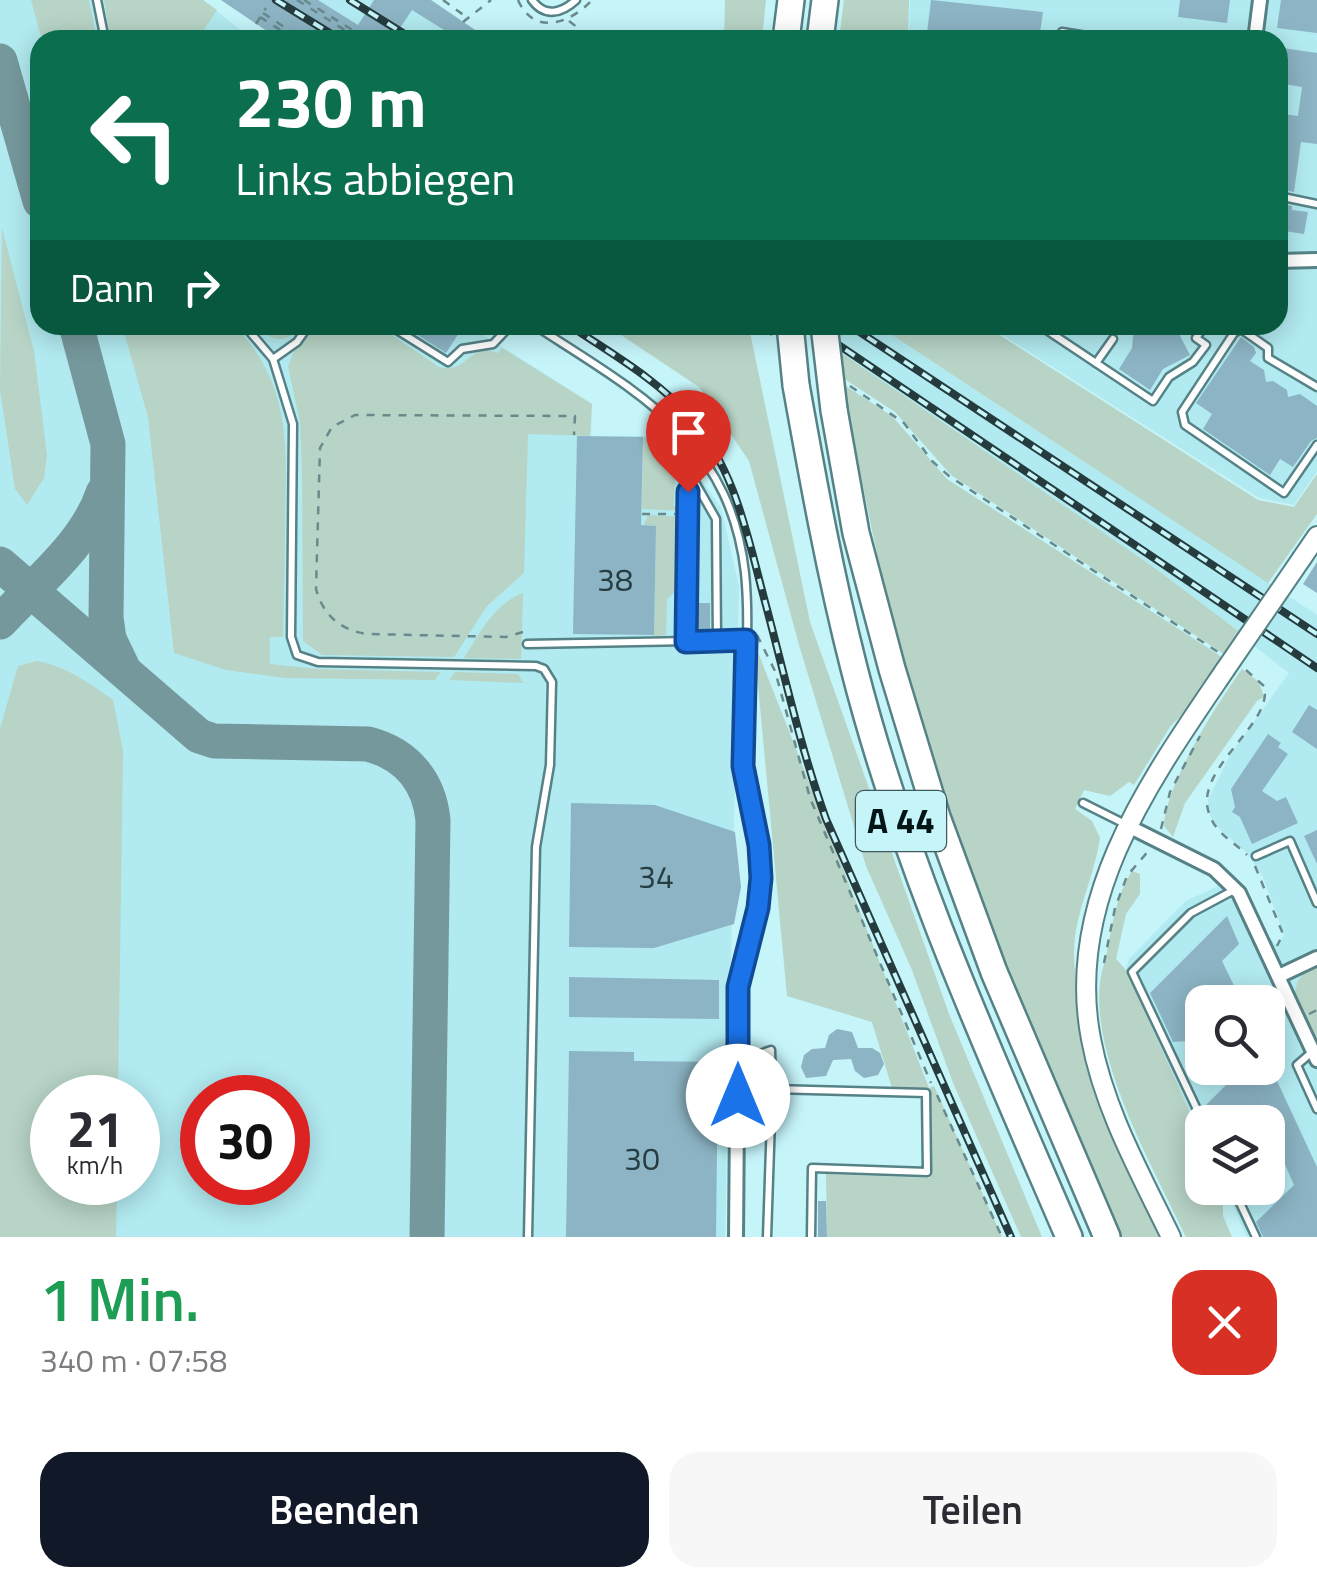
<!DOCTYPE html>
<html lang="de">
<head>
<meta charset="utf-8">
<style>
  :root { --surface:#fff; --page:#f7f7f7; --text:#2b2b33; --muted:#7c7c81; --accent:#111827 }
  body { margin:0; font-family:"Titillium Web",sans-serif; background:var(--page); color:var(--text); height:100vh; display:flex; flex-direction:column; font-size:38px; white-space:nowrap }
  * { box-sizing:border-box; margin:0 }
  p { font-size:32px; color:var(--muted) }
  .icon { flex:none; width:55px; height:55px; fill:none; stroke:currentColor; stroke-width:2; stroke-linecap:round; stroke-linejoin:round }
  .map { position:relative; height:1237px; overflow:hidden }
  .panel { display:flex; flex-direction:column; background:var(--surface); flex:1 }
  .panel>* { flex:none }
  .top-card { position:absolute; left:30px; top:30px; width:1258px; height:305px; border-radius:30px; box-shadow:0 5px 25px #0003; background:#0b6e4f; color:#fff; overflow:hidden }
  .fabs { position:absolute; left:1185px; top:985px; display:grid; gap:20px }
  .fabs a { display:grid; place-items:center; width:100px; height:100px; border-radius:20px; background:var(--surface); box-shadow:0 5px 25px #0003; font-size:50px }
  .speed { position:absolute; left:30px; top:1075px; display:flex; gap:20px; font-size:50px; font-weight:700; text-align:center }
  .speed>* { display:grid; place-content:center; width:130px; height:130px; border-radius:50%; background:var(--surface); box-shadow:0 5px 25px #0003; line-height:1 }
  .speed small { font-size:25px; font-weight:400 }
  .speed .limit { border:15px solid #d22; background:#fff; color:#111 }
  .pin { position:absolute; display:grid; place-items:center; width:85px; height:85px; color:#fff; margin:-102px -42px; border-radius:50% 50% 50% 0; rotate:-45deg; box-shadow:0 0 10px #0007 }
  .pin .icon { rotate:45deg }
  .me { position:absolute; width:110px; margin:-55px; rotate:0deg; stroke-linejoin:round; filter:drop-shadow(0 0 8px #0008) }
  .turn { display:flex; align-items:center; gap:35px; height:210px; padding:0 40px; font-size:45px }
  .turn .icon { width:130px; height:130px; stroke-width:2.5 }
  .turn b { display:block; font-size:70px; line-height:85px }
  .then { display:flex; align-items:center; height:95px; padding:0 40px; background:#0003; gap:20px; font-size:38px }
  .round { display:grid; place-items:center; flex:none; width:105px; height:105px; border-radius:30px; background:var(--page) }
  .overview { display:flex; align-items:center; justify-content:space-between; height:170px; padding:0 40px }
  h1 { font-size:60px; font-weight:600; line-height:75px; color:#1e9e55 }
  .cta { display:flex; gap:20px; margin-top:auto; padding:20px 40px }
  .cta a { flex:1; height:115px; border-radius:30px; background:var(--accent); color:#fff; font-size:40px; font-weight:600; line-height:115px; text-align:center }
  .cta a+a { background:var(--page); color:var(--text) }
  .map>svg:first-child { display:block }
  .built { fill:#b1eaf0; fill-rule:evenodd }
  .green { fill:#b7d4c6 }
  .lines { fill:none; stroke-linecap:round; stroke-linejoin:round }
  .taxiway { stroke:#75989c; stroke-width:35 }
  .building { fill:#8cb4c4 }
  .service-casing { stroke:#568286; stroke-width:11 }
  .minor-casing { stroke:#568286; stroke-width:18 }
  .tertiary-casing { stroke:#568286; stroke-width:22 }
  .motorway-casing { stroke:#568286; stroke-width:30 }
  .path { stroke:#698a8d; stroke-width:2.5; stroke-dasharray:8 8; stroke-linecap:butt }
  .service { stroke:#fff; stroke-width:6 }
  .minor { stroke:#fff; stroke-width:12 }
  .tertiary { stroke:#fff; stroke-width:18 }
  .motorway { stroke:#fff; stroke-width:25 }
  .rail-casing { stroke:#253b3e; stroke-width:8 }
  .rail { stroke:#c5f4f9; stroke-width:4; stroke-dasharray:11; stroke-linecap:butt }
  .tertiary-bridge-casing { stroke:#568286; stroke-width:22; stroke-linecap:butt }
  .motorway-bridge-casing { stroke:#568286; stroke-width:30; stroke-linecap:butt }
  .tertiary-bridge { stroke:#fff; stroke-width:18 }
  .motorway-bridge { stroke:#fff; stroke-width:25 }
  .route-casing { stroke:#114b97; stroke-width:25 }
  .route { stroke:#1a73e8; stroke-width:18 }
  .labels { text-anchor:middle; stroke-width:10; stroke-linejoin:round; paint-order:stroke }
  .number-label { font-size:32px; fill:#263d42 }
  .shield { fill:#c5f4f9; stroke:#3e585b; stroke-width:2.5 }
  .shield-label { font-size:35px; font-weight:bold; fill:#041517 }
</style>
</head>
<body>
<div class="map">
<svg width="1317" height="1237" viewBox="0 0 1317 1237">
  <rect width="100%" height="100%" fill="#c5f4f9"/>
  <g class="built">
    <path d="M0,0H203L253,40H40V325H468L592,404L591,436H671L721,508L739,586L725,1237H0ZM52,1098H138V1182H52ZM202,1098H288V1182H202Z"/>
    <polygon points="318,0 396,0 461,40 382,40"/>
    <polygon points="910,0 1317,0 1317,471 1294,505 1259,498 987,325 1278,325 1278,40 909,40"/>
    <path d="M798,325H877L1317,615V1237H1247L1225,1188H1268V1122H1202V1139L1126,970L1129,959L1186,901L1221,885L1278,947L1284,934L1263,877L1246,852L1216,826L1209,813L1208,800L1230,755L1289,673L1152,566ZM1202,1002H1268V1068H1202Z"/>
  </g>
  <g class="green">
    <polygon points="31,0 89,0 97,40 42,40"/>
    <polygon points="104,0 203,0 217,10 197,40 111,40"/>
    <polygon points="725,0 766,0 762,40 724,40"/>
    <polygon points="844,0 909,0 908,40 839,40"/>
    <polygon points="2,228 34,351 47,456 44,478 27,505 15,489 0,390"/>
    <path d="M122,325H234C291,384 287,444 285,520C285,559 284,598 283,637H270V664L317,669L441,672L435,680L285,678L226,670L174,653L148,417Z"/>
    <path d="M254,325H301C286,346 271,341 254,325Z"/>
    <path d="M317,325H377L439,367C467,375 468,342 498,353L502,348L592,404L590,436L528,434L524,573L487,606L454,657L322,655L303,641L302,470L300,423L288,366L294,351Z"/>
    <polygon points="606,325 738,325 750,332 810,622 949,1014 1042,1237 1021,1237 953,1083 912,970 866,866 799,645 749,461 699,387"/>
    <polygon points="877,325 984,325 1258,500 1294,507 1317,474 1317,514 1268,583"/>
    <polygon points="840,352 1152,566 1242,634 1227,656 951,475 895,412 843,378"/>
    <path d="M844,385L892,416L947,479L1225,659L1193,703L1170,727L1134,785L1129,782L1110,796L1084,790L1075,809L1092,821L1100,838C1090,899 1063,926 1079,993L1164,1237H1122C1044,1069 967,882 915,704C885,599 863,492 844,385Z"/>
    <polygon points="663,437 682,457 675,458 674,506 685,506 685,511 642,509 643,438"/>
    <polygon points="648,515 685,517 684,579 681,586 667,599 666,635 654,636 656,526 644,525"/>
    <path d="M523,593L521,659L464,658C481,632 493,605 523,593Z"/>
    <polygon points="754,642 929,1088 934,1086 1002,1237 827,1237 826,1174 930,1178 929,1089 892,1088 872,1022 787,996"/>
    <path d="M37,661C65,666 90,683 113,700L123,751L118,1097L52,1098V1182L117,1183L116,1237H0V729L18,666Z"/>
    <path d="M1242,669L1259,682L1264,697L1257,701L1185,803L1173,837L1164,826C1165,785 1217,704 1242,669Z"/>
    <polygon points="455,672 518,674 523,683 449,680"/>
    <path d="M1132,871L1140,874V894L1126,914L1116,959L1126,970L1202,1139V1188H1223V1216L1232,1237H1186C1153,1167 1091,1060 1100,982C1101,972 1105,962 1107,952C1112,925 1117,894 1132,871Z"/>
    <path d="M1317,963V1049L1295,1001C1294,982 1301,972 1317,963Z"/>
  </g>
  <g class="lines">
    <g class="taxiway">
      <polyline points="0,61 40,201"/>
      <polyline points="76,325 108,444 106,618 109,639 122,666"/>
      <path d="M0,564L199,736L214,741L368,744C406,754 429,781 433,820L427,1237"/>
      <path d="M0,622C36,583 86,544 103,493"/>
    </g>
  </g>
  <g class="building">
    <polygon points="221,0 318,0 358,25 374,0 431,0 490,40 460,40 412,10 392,40 280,40"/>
    <polygon points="931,0 1043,12 1039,40 937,40 937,35 927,33"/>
    <polygon points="1180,0 1230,0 1227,23 1178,17"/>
    <polygon points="1281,0 1317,0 1317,33 1277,28"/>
    <polygon points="1283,48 1317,53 1317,144 1301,142 1294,192 1278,189 1278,113 1298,116 1302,87 1278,83 1278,55 1282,56"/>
    <polygon points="1278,203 1292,206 1292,210 1308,212 1304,234 1278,230"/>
    <polygon points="402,325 447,325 459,333 446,353"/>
    <polygon points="1134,325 1185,325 1179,334 1190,355 1163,369 1150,390 1119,369 1132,348"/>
    <polygon points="1241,337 1254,347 1256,353 1250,361 1264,370 1266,382 1273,381 1287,390 1288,397 1300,394 1317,406 1317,438 1311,441 1293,467 1280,459 1270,475 1203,429 1212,414 1196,403"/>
    <polygon points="577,436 643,437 641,525 656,526 654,635 573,634"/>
    <polygon points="1317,562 1317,593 1303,584"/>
    <polygon points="693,603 710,603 710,632 693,631"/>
    <polygon points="1309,705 1317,710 1317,749 1292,732"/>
    <polygon points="1268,734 1281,743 1278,747 1288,754 1262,791 1277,801 1286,797 1298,823 1252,844 1240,817 1232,812 1235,807 1231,789"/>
    <polygon points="571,803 655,805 735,832 741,887 734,924 654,948 569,947"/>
    <polygon points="1317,830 1317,864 1304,836"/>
    <polygon points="1227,916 1239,944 1222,961 1242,1002 1202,1002 1202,1040 1173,1042 1150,993"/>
    <polygon points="569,977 719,980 719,1019 569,1017"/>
    <polygon points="837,1029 852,1032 858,1048 872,1048 880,1053 884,1064 878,1075 864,1078 855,1071 851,1059 833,1060 826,1076 806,1078 801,1067 804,1055 812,1049 825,1048 829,1035"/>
    <polygon points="569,1051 634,1052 634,1061 718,1062 716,1237 566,1237"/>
    <polygon points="1243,1068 1271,1068 1317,1167 1317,1237 1263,1237 1256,1222 1294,1185 1280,1153 1268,1154 1268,1122 1210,1122 1204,1107"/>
    <polygon points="818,1201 826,1201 827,1237 818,1237"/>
  </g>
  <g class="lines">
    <g class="service-casing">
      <g id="service">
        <polyline points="97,0 105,40"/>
        <path d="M532,0C545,18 562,13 576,0"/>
        <polyline points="1061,40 1062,32 1111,40"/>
        <polyline points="1278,196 1317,204"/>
        <polyline points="1278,276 1286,262"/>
        <polyline points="244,325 273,359 293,424 291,637 297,655 318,662 536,666 544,669 552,682 550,765 536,847 528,1237"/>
        <polyline points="389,325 448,362 462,349 493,344 511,325"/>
        <path d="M534,325C637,392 730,439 745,573C751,631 743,690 743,748C743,791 760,832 761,875C762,913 745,949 739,986"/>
        <polyline points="1039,325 1153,401 1169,377 1193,362 1206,345 1196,338 1205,325"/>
        <polyline points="1244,325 1241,329 1268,348 1268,358 1317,387"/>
        <polyline points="1241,329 1234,333 1182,412 1185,425 1284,493 1317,445"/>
        <polyline points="273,359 297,342 309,325"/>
        <polyline points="1096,363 1113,339"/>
        <polyline points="686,642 688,470 716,519 717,641"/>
        <polyline points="527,644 745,640"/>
        <polyline points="1083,803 1127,825"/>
        <polyline points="1256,856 1290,841 1317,903"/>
        <polyline points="1312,1052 1297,1065 1317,1109"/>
        <polyline points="740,1061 771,1050 772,1089 926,1093 927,1172 812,1168 811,1237"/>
        <polyline points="1203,1122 1132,972 1191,913 1234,890"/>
        <polyline points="1233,1188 1256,1237"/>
        <polyline points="767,1237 772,1089"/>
      </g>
    </g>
    <g class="minor-casing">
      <g id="minor">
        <polyline points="1255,40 1260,0"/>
        <polyline points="1278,261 1317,260"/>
        <polyline points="1128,826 1214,869 1239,893 1317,1060"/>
        <polyline points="1279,976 1317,958"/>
        <polyline points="736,1237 738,987"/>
      </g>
    </g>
    <g class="tertiary-casing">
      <g id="tertiary">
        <polyline points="1302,558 1317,536"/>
        <path d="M1171,1237C1140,1173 1104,1109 1091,1039C1064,899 1151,779 1225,670"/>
      </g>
    </g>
    <g class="motorway-casing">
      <g id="motorway">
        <polyline points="786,40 791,0"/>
        <polyline points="820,40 825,0"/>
        <path d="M796,385C813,480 830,574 854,668C904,865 989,1051 1069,1237"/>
        <polyline points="834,410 856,533 892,669 937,817 994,972 1107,1237"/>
      </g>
    </g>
    <g class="path">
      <polyline points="297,0 351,34"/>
      <polyline points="304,0 354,31"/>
      <polyline points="443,0 465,16"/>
      <path d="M518,0C534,37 571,23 592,0"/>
      <polyline points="263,13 304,40"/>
      <polyline points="260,17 296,40"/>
      <polyline points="569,21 582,31"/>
      <polyline points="463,22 491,0"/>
      <polyline points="256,24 266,8"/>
      <polyline points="757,325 772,335"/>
      <polyline points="850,386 904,423 932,461 949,476 1218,652"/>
      <polyline points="642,514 675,514"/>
      <path d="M523,632L506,637L367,634C340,630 323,615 316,589L320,448L332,427L355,415L575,416L574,435"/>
      <polyline points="757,635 775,671 810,798 931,1083"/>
      <path d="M1246,670L1264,686C1275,724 1190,770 1210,816C1216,833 1235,843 1247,855"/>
      <polyline points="1161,829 1170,792 1200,736"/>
      <polyline points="1255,866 1283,934 1277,946"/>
      <polyline points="1104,963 1115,908 1127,876 1150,849"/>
      <polyline points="1309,1014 1317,1010"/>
      <polyline points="937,1095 1002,1237"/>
    </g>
    <use href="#service" class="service"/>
    <use href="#minor" class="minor"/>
    <use href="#tertiary" class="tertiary"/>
    <use href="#motorway" class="motorway"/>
    <g class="rail-casing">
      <g id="rail">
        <polyline points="276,0 341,40"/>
        <polyline points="350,0 414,40"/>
        <path d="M569,325C610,353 657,379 690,417C735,469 747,534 764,598C784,672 800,747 826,819L1011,1237"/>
        <polyline points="809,325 1317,668"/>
        <polyline points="849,325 1317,634"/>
      </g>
    </g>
    <use href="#rail" class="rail"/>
    <g class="tertiary-bridge-casing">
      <polyline id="tertiary-bridge" points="1225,670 1302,558"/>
    </g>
    <g class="motorway-bridge-casing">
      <g id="motorway-bridge">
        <polyline points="790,325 796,385"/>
        <polyline points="824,325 834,410"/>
      </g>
    </g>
    <use href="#tertiary-bridge" class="tertiary-bridge"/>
    <use href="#motorway-bridge" class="motorway-bridge"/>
  </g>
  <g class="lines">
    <g class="route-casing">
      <polyline id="route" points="688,492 686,642 746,640 743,766 759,845 761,878 758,908 738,987 738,1096"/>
    </g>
    <use href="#route" class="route"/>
  </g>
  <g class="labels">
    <g class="number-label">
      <text x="615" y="591">38</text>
      <text x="656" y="888">34</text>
      <text x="642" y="1170">30</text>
    </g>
    <rect class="shield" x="856" y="791" width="90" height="60" rx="8"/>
    <g class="shield-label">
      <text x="901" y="833">A 44</text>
    </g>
  </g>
</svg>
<div class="fabs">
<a><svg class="icon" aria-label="search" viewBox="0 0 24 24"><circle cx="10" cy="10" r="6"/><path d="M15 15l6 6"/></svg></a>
<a><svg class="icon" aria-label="layers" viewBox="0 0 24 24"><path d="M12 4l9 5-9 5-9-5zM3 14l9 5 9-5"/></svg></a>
</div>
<div class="speed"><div>21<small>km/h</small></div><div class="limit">30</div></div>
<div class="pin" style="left:688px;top:492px;background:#d93025"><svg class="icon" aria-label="arrive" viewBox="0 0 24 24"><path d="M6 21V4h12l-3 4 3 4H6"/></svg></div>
<svg class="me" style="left:738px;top:1096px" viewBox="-20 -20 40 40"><circle r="19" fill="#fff"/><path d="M0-13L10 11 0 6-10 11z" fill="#1a73e8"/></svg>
<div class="top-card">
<div class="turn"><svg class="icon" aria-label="left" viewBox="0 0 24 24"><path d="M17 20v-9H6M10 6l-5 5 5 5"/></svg><div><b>230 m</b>Links abbiegen</div></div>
<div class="then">Dann<svg class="icon" aria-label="right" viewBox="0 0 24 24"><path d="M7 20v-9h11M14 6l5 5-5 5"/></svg></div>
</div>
</div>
<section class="panel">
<div class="overview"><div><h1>1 Min.</h1><p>340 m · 07:58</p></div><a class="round" style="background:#d93025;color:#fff"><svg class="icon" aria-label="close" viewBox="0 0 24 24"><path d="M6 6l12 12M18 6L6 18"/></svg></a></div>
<div class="cta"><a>Beenden</a><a>Teilen</a></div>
</section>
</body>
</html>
